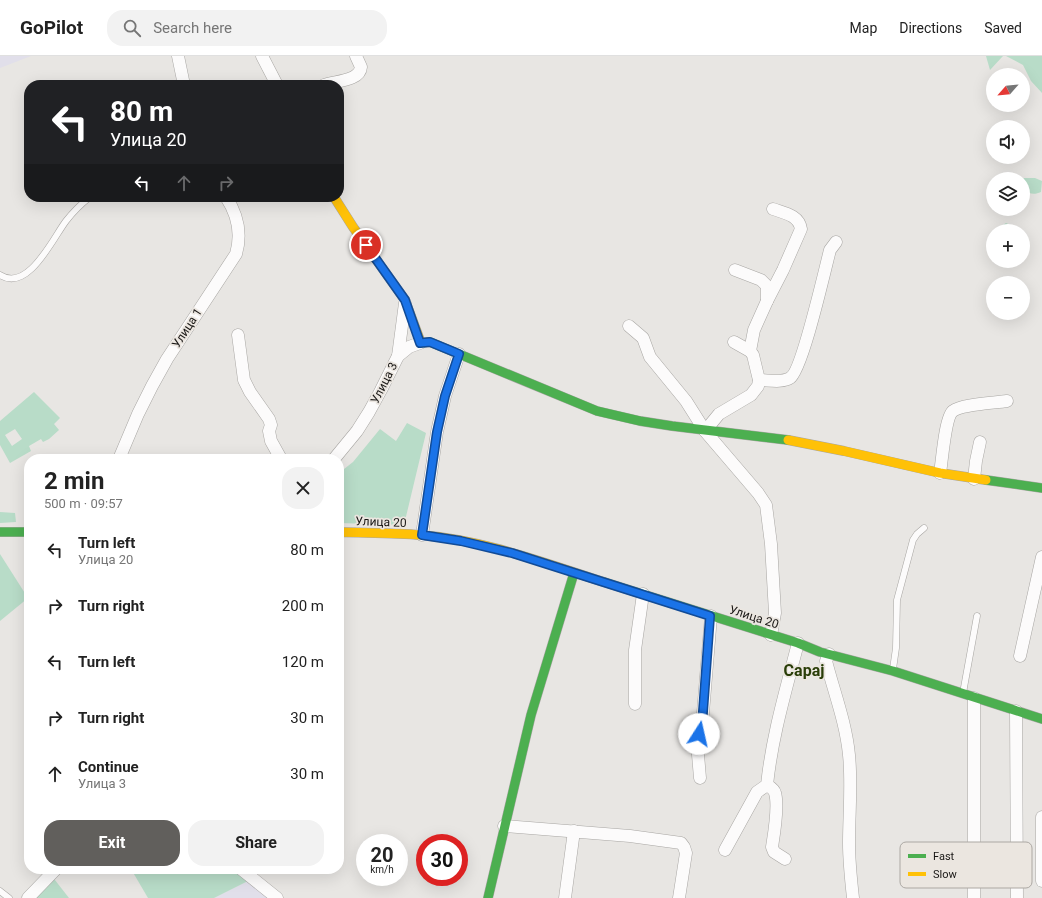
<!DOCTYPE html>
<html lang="en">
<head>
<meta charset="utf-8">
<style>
  :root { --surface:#fff; --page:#f2f2f2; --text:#222; --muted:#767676; --line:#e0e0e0; --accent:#615f5c }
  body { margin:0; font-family:Roboto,sans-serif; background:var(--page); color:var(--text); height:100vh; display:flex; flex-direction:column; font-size:15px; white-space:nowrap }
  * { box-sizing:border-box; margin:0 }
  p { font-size:13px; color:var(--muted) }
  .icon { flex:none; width:22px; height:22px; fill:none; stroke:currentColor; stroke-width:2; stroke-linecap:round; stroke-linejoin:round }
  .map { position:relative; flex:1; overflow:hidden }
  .sheet { position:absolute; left:24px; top:398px; width:320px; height:420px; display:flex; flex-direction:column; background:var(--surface); border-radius:16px; box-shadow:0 4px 16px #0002 }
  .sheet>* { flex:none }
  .guide { position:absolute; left:24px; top:24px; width:320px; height:122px; border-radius:16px; box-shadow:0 4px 16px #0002; background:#202124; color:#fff; overflow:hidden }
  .needle { width:26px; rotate:243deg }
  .controls { position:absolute; left:986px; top:12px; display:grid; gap:8px }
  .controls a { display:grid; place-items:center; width:44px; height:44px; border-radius:50%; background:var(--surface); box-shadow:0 4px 16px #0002; font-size:20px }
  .speed { position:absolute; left:356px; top:778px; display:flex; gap:8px; font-size:20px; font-weight:700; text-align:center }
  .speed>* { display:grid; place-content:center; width:52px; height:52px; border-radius:50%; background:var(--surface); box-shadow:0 4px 16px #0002; line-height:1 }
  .speed small { font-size:10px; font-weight:400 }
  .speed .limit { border:6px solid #d22; background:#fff; color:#111 }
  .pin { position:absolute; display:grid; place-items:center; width:34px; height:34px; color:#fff; margin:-17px; border:2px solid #fff; border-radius:50%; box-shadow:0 1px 4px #0007 }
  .me { position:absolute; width:44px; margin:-22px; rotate:10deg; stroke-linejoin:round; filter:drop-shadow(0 0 3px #0008) }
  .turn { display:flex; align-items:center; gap:14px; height:84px; padding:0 20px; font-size:18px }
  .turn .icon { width:52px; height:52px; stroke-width:2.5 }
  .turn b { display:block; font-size:28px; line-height:34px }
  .lanes { display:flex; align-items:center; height:38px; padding:0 20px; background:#0003; justify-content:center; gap:20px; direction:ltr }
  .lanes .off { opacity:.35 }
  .round { display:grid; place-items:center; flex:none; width:42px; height:42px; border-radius:16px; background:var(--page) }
  .summary { display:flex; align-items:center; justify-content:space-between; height:68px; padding:0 20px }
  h1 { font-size:24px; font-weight:700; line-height:30px }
  .cta { display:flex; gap:8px; margin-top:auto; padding:8px 20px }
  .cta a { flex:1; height:46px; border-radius:16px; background:var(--accent); color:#fff; font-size:16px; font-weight:700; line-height:46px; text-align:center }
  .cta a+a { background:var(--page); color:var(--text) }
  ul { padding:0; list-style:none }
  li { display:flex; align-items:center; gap:12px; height:56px; padding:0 20px }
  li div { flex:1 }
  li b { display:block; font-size:15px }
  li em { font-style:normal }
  header { display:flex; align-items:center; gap:24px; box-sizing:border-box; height:56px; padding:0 20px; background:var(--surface); border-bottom:1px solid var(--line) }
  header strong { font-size:19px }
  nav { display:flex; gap:22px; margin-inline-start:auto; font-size:14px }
  .search { width:280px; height:36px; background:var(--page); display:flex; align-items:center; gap:10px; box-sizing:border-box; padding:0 14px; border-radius:16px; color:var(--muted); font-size:15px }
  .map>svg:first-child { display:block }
  .education { fill:#e1dfea }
  .green { fill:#b8dcc8; fill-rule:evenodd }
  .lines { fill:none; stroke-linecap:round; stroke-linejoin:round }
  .lane-casing { stroke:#a8a6a3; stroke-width:7 }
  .street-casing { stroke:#a8a6a3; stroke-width:13 }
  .fast-casing { stroke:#a8a6a3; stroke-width:10 }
  .slow-casing { stroke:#a8a6a3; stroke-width:10 }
  .lane { stroke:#fcfbfb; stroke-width:6 }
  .street { stroke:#fcfbfb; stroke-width:12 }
  .fast { stroke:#4caf50; stroke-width:9 }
  .slow { stroke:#ffc107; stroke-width:9 }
  .route-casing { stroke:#114b97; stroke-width:10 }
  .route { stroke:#1a73e8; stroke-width:7 }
  .labels { text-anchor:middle; stroke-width:3.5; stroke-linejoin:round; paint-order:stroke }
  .street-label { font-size:12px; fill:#181614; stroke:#ebe6e0 }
  .district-label { font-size:16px; font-weight:bold; fill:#2a3e09; stroke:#ebe6e0 }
  .key { fill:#ebe6e0; stroke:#aca8a3; stroke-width:1 }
  .key-label { font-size:11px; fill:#181614 }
</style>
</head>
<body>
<header>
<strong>GoPilot</strong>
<div class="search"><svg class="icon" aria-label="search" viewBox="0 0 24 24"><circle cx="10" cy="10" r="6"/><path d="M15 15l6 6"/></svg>Search here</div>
<nav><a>Map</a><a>Directions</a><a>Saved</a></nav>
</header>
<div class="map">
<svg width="1042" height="842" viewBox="0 0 1042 842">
  <rect width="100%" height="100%" fill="#e8e6e3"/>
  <g class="education">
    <polygon points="0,0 31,0 0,12"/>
    <polygon points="250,824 271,842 214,842"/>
  </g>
  <g class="green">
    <polygon points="986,0 1003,0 990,14"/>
    <polygon points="1006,0 1042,0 1042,37 1031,25 1023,9"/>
    <path d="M1024,122H1035L1042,125L1041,136C1034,139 1030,138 1023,134L1022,123Z"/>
    <polygon points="1006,167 1013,170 1014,175 998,175 1000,171"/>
    <path d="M34,336L60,362L54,368L59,374L49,383L43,386L41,383L29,390L31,395L10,407L0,389V365ZM15,373L22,383L12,390L5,379Z"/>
    <polygon points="407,367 426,377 404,469 339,467 339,417 353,406 380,373 396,385"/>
    <polygon points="0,456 15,457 16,466 0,467"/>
    <polygon points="0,498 28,542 0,565"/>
    <polygon points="131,813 241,813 250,824 214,842 148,842"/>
    <polygon points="51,819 69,842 28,842"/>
  </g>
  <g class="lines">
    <g class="lane-casing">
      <g id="lane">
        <path d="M0,219C28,237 53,182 66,165C73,156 81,148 90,141"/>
        <polyline points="893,613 896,592 897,544 913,484 917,478 924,472"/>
        <polyline points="963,637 977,560"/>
        <polyline points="0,835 9,842"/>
      </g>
    </g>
    <g class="street-casing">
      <g id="street">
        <polyline points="178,0 184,29"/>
        <polyline points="262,0 277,29"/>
        <path d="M324,29C335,25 360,25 361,11L356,0"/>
        <polyline points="735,214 761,224 767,230 767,245 754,274 750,295"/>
        <path d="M767,245L783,214L801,173C799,159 784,157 773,153"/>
        <polyline points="629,270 643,282 650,301 686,345 705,375 758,437 766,449 771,488 775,557 771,579"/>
        <polyline points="238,279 244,324 250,336 269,363 271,369 269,375 271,385 281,403"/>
        <polyline points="398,300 409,291 420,287"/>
        <path d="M759,324C768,324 782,327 790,322C802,315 825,213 830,194L836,186"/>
        <polyline points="705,375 719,358 751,339 758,330 759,324 753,299 750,295 734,286"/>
        <path d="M119,403L138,358L152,330L167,303L236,198C242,177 238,159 226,141"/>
        <polyline points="334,403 357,375 369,356 381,334 398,300 405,247"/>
        <path d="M940,417C942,406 945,361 953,355C962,348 995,347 1007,345"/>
        <polyline points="974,423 976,405 980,386"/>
        <polyline points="422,479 437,376 445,340 459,298"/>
        <path d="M829,598L826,605C834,636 846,667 849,699C852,728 849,758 849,787C849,806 851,824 853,842"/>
        <polyline points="1020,600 1042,501"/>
        <polyline points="974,642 974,842"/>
        <polyline points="635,648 635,594 643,538"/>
        <polyline points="1016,655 1017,842"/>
        <polyline points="700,722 697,687 702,669 711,560"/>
        <path d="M767,729C770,731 774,733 775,737C779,750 774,778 772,791L774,796L785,803"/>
        <polyline points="1042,761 1042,825"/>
        <polyline points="504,770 630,780 681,787 684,791 686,797 679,842"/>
        <path d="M725,794L757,736L767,729C772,680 786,634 798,587"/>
        <polyline points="241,813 277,842"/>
        <polyline points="28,842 56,813"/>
        <polyline points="565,842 574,775"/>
      </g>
    </g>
    <g class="fast-casing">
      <g id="fast">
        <polyline points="421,287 430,286 597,355 640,365 672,370 788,384"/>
        <polyline points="986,424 1042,432"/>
        <polyline points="0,476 29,476"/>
        <polyline points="604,526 798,587 820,596 893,615 1042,663"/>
        <polyline points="488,842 531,659 574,517"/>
      </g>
    </g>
    <g class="slow-casing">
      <g id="slow">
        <polyline points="334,141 353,171 405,244 421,287"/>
        <polyline points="788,384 844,395 940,417 986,424"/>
        <path d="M339,476C366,477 394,477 421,479C484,484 545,507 604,526"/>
      </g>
    </g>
    <use href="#lane" class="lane"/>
    <use href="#street" class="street"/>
    <use href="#fast" class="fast"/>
    <use href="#slow" class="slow"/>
  </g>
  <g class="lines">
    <g class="route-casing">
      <polyline id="route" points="366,189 405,244 420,287 430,286 459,298 445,340 437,376 422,479 461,485 512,497 710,560 702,669 699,678"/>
    </g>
    <use href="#route" class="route"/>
  </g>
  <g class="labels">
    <g class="street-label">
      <text transform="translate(187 272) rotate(-57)" y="4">Улица 1</text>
      <text transform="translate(384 327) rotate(-63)" y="4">Улица 3</text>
      <text transform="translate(381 466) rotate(2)" y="4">Улица 20</text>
      <text transform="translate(754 561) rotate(18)" y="4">Улица 20</text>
    </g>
    <g class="district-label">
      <text x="804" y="620">Сарај</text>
    </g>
  </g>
  <rect x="900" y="786" width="132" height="46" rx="6" class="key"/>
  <rect x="908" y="798" width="18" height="4" fill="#4caf50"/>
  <rect x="908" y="816" width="18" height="4" fill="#ffc107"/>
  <g class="key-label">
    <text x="933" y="804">Fast</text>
    <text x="933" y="822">Slow</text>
  </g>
</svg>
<div class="controls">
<a><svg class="needle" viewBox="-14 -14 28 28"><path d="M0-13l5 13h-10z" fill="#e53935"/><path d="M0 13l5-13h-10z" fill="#767676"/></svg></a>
<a><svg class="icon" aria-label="sound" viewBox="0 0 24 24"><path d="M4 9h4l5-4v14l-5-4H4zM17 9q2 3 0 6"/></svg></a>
<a><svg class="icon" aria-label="layers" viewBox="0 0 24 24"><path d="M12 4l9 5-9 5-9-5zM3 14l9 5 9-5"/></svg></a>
<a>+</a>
<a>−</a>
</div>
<div class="speed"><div>20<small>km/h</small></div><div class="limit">30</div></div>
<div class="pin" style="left:366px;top:189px;background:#d93025"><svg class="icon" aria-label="arrive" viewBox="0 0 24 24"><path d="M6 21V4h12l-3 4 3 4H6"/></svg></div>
<svg class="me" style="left:699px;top:678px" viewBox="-20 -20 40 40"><circle r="19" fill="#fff"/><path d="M0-13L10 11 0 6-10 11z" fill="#1a73e8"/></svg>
<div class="guide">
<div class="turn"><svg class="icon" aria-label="left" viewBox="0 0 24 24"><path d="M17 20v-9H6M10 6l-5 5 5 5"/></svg><div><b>80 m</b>Улица 20</div></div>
<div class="lanes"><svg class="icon" aria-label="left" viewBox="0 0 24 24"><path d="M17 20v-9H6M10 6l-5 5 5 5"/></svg><svg class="icon off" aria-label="ahead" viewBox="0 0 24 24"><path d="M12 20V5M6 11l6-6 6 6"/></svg><svg class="icon off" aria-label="right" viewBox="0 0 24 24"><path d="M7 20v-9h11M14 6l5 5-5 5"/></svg></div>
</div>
<section class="sheet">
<div class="summary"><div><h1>2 min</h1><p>500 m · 09:57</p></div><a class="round"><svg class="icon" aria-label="close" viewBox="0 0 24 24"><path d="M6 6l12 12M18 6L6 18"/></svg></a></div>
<ul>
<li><svg class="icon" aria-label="left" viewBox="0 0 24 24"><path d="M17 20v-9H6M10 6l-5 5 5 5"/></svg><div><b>Turn left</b><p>Улица 20</p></div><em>80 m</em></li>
<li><svg class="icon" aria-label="right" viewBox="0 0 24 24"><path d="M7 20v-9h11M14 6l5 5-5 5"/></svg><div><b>Turn right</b></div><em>200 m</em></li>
<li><svg class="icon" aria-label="left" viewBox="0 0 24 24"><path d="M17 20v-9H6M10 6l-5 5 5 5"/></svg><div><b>Turn left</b></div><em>120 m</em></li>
<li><svg class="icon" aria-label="right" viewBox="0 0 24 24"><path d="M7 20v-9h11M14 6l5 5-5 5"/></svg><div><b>Turn right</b></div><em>30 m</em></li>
<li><svg class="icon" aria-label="ahead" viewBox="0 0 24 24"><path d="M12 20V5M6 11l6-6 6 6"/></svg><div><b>Continue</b><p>Улица 3</p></div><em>30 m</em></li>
</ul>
<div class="cta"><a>Exit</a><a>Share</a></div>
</section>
</div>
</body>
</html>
